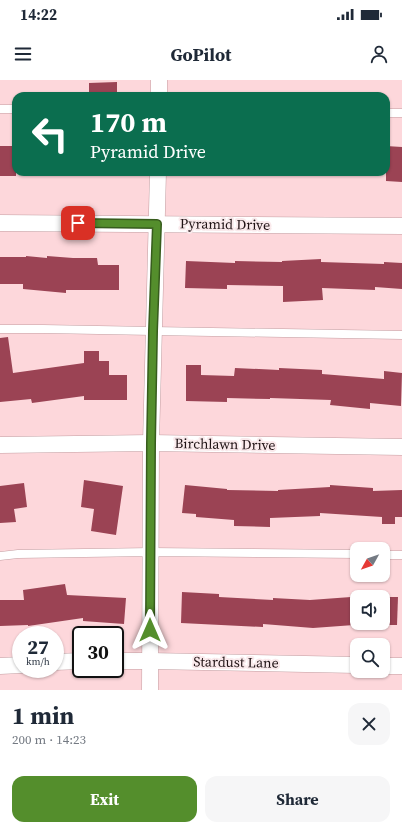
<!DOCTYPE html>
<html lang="en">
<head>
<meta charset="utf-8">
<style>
  :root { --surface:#fff; --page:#f6f6f7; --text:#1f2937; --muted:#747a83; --accent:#548e2c }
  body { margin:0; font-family:"Source Serif 4",serif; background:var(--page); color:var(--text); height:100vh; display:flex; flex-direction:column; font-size:15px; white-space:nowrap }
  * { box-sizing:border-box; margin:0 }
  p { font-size:13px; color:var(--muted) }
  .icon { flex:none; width:22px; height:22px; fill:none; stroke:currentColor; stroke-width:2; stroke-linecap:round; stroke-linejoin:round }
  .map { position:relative; height:610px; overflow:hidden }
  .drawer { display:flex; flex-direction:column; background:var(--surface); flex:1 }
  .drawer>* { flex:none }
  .top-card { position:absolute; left:12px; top:12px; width:378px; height:84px; border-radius:12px; box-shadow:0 1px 3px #0004; background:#0b6e4f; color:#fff; overflow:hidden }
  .needle { width:26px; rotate:230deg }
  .controls { position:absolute; left:350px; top:462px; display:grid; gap:8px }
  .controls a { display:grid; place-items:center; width:40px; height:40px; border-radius:8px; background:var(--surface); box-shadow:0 1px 3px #0004; font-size:20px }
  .speed { position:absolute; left:12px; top:546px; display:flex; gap:8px; font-size:20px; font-weight:700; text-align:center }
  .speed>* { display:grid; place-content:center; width:52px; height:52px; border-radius:50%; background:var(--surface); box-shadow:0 1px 3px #0004; line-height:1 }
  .speed small { font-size:10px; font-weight:400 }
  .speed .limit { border:2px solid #111; border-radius:6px; background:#fff; color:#111 }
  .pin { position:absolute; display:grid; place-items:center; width:34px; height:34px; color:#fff; margin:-17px; border-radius:8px; box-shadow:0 2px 6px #0006 }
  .me { position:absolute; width:44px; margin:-22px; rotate:0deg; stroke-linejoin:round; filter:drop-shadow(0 0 3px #0008) }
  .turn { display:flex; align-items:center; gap:14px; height:84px; padding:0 12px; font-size:18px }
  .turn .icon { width:52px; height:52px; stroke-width:2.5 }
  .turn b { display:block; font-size:28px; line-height:34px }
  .round { display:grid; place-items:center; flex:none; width:42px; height:42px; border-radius:12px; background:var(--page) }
  .head { display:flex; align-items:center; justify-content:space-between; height:68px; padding:0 12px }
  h1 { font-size:24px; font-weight:700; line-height:30px }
  .action { display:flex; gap:8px; margin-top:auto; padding:8px 12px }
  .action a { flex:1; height:46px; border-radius:12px; background:var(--accent); color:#fff; font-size:16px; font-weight:700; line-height:46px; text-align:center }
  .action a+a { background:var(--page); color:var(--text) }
  .status { display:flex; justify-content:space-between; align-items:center; height:28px; padding:0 20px; background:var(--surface); direction:ltr }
  .status svg { height:11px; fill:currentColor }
  header { display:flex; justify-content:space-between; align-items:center; height:52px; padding:0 12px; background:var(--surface); font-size:18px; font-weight:700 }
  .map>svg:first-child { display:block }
  .building { fill:#9b4354 }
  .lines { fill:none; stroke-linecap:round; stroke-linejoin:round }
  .service-casing { stroke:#c39ea2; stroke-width:9 }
  .minor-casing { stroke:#c39ea2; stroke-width:17 }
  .service { stroke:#fff; stroke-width:8 }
  .minor { stroke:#fff; stroke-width:16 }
  .route-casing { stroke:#375c1d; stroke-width:10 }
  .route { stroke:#548e2c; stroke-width:7 }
  .labels { text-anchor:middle; stroke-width:4; stroke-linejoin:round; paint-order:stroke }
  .street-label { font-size:14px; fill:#1f1214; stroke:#faeaec }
</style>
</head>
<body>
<div class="status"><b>14:22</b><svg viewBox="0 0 49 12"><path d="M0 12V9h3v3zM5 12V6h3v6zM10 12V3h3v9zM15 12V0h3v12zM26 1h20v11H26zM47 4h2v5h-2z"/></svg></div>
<header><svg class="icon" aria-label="menu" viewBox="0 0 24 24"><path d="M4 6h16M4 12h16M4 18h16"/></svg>GoPilot<svg class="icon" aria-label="person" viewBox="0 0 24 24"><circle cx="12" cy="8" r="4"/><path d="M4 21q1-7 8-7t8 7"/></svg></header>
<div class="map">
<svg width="402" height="610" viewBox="0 0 402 610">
  <rect width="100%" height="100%" fill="#fdd7db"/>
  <g class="building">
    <polygon points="117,2 117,16 89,16 89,3"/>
    <rect x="0" y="66" width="16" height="30"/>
    <polygon points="386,66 402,67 402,102 386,101"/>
    <polygon points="26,176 47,178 47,176 73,178 97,178 98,185 119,185 119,210 66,210 66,213 23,209 23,204 0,204 0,177 26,177"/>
    <polygon points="321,179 321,182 384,184 384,182 402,183 402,209 375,207 375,210 322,208 323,220 283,222 283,206 227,205 227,209 185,208 186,181 235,183 235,181 282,182 282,181"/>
    <polygon points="8,257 13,293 84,283 84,271 99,271 99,281 109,281 109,295 127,295 127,320 84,320 84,316 32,323 31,319 0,322 0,258"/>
    <polygon points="186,285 201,285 201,295 234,296 235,288 279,290 279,288 322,290 322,294 384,299 384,291 402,293 401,326 370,323 370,329 330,325 331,320 270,318 270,319 227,318 227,322 186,321"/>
    <polygon points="84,400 123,406 116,455 91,451 94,429 81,427"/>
    <polygon points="24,403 27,427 14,429 16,442 0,443 0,406"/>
    <polygon points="185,405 227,409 227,410 278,411 278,410 330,407 330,405 373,408 373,411 402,410 402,437 395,437 395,444 382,444 382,437 320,433 320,436 270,438 270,447 234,446 234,440 196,437 196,434 182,433"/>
    <polygon points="65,504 67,515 126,518 124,544 83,541 83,538 28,546 28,545 0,546 0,520 24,520 23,510"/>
    <polygon points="182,512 219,514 219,517 273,520 273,518 310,520 351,517 354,545 313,548 263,544 263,547 181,543"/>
    <polygon points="383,517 398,517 397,545 383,545"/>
  </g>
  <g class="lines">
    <g class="service-casing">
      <g id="service">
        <polyline points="0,29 16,29"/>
        <polyline points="386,33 402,33"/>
        <polyline points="0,249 43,249 153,251 402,255"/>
        <polyline points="383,475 402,475"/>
        <polyline points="0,476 18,474 151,472 357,474"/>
      </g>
    </g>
    <g class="minor-casing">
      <g id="minor">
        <polyline points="159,16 159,0"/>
        <polyline points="0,143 402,146"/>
        <polyline points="0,365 151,363 402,367"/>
        <polyline points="115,581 150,581 357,585"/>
        <polyline points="55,582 81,581"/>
        <polyline points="0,586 21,585"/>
        <polyline points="383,586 402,586"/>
        <polyline points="150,610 151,363 158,92"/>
      </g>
    </g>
    <use href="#service" class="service"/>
    <use href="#minor" class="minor"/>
  </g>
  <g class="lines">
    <g class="route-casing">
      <polyline id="route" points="78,143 157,144 153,251 151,363 150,550"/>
    </g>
    <use href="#route" class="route"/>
  </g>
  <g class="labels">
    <g class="street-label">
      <text transform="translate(225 144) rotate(1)" y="5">Pyramid Drive</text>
      <text transform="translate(225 364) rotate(1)" y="5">Birchlawn Drive</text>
      <text transform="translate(236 582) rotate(1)" y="5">Stardust Lane</text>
    </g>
  </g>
</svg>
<div class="controls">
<a><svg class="needle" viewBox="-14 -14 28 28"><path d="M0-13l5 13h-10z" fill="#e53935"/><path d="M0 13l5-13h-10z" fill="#747a83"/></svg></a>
<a><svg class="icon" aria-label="sound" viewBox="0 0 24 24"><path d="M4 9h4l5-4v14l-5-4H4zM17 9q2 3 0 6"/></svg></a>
<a><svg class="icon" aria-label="search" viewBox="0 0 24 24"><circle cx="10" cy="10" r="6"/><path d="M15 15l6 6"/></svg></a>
</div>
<div class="speed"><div>27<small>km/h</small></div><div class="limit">30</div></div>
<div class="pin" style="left:78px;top:143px;background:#d93025"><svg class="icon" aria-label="arrive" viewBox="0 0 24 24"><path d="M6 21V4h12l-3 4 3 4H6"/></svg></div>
<svg class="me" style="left:150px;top:550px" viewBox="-20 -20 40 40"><path d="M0-17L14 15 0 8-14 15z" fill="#548e2c" stroke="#fff" stroke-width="4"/></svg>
<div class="top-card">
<div class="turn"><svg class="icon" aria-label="left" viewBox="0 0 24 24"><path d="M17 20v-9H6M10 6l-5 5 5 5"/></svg><div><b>170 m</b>Pyramid Drive</div></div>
</div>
</div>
<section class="drawer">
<div class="head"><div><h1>1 min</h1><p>200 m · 14:23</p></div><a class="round"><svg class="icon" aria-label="close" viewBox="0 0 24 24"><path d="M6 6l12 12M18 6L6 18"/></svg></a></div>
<div class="action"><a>Exit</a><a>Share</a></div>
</section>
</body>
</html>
